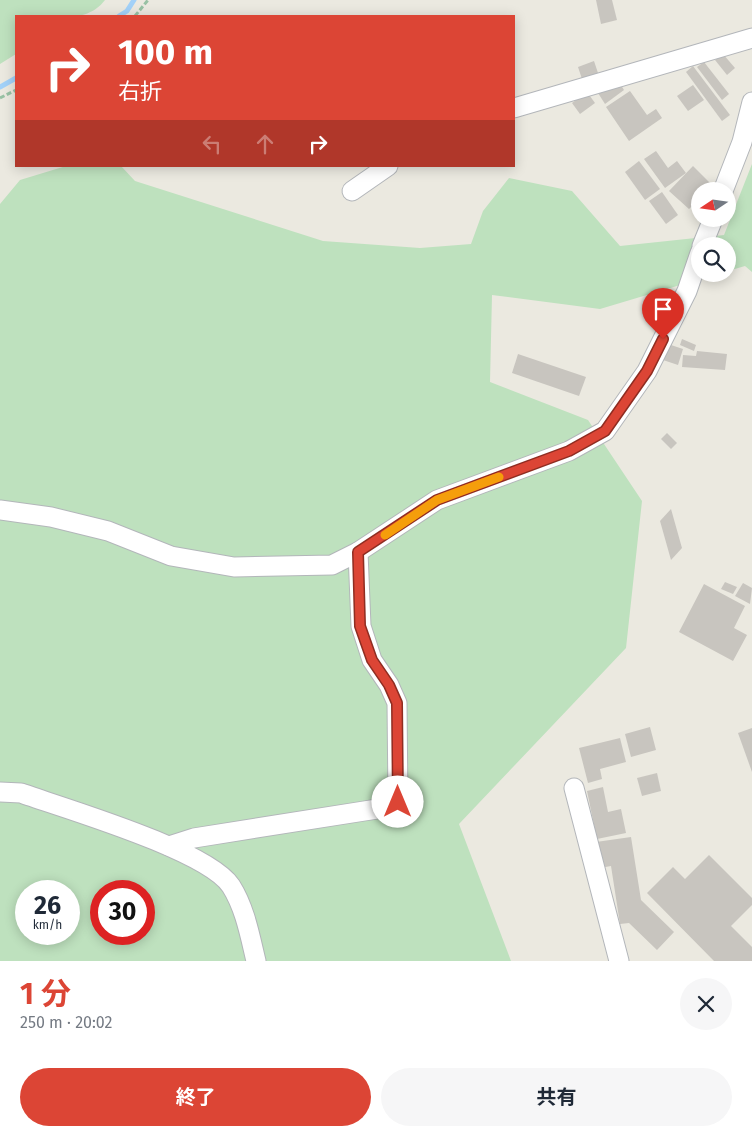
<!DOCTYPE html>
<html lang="ja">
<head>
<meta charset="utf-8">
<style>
  :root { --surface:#fff; --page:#f6f6f7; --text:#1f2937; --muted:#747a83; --accent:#dc4535 }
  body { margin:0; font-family:"Fira Sans","Noto Sans JP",sans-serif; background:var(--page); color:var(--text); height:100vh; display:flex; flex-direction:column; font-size:19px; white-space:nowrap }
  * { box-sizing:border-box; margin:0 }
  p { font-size:16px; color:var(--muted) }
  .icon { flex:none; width:28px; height:28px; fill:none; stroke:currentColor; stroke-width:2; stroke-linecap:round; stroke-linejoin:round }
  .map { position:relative; height:961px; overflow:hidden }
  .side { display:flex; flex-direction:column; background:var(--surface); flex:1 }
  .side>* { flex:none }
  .banner { position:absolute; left:15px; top:15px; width:500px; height:152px; border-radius:0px; box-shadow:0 2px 12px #0003; background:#dc4535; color:#fff; overflow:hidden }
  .needle { width:32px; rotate:257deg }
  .controls { position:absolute; left:691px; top:182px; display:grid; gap:10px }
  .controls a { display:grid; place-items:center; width:45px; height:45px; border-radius:50%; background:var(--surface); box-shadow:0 2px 12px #0003; font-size:25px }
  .speed { position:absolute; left:15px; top:880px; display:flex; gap:10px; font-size:25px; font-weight:700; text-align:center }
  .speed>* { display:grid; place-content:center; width:65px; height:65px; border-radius:50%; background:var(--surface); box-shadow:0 2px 12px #0003; line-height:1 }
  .speed small { font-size:12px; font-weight:400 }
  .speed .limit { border:8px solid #d22; background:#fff; color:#111 }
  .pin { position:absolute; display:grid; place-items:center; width:42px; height:42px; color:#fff; margin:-51px -21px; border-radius:50% 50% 50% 0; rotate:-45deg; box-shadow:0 0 5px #0007 }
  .pin .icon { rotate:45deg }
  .me { position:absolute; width:55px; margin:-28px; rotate:0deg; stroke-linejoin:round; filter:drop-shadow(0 0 4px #0008) }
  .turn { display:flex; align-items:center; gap:18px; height:105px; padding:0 20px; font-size:22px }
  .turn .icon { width:65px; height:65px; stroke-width:2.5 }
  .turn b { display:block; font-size:35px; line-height:42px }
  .lanes { display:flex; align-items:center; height:48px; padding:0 20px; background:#0003; justify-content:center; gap:25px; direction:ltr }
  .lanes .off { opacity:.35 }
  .round { display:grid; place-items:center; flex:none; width:52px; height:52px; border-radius:26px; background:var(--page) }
  .overview { display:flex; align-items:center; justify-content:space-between; height:85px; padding:0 20px }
  h1 { font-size:30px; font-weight:700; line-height:38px; color:var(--accent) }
  .button { display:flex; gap:10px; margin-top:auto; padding:10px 20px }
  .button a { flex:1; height:58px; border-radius:30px; background:var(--accent); color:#fff; font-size:20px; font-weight:700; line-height:58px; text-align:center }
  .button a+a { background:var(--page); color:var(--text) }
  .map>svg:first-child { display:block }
  .green { fill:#bee1be; fill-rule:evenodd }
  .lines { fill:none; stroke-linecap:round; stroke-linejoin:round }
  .stream { stroke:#a2d1f8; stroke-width:5 }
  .building { fill:#c8c5bf }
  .minor-casing { stroke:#b3b6ba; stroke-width:21 }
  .path { stroke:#98c1a4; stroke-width:3; stroke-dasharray:5 2.5; stroke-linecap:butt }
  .minor { stroke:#fff; stroke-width:19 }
  .route-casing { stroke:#8f2d22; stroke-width:12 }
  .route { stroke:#dc4535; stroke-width:9 }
  .slow { stroke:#f59e0b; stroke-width:9 }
</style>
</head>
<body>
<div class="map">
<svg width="752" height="961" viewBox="0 0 752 961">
  <rect width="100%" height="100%" fill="#ebe9e0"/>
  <g class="green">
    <path d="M0,0H105C86,26 45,16 16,16V54L0,64Z"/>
    <path d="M752,164V272L745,266L728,271V246H700V274H717L600,309L492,295L490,382L588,420L642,501L626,648L459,824L511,961H0V204L20,180L66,166H121L135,181L323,241L420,248L471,244L483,211L509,178L572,191L620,246L724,235ZM26,891H69V934H26ZM101,891H144V934H101Z"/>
  </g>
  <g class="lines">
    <g class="stream">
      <polyline points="119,16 127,11 134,0"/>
      <polyline points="0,87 16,78"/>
    </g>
  </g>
  <g class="building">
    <polygon points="596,0 612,0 617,20 601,24"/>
    <polygon points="723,54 735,68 727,75 715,60"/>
    <polygon points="594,61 599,76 583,82 578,67"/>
    <polygon points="704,62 729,94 722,100 697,67"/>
    <polygon points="693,66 730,115 722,121 686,72"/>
    <polygon points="617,79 624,90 605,104 598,93"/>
    <polygon points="693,85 704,100 688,111 677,96"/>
    <polygon points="630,91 647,115 656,109 662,118 629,141 606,107"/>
    <polygon points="587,92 595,103 580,114 572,103"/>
    <polygon points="656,151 668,168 677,161 686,173 665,188 644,159"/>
    <polygon points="639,161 660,189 645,200 625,172"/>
    <polygon points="693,166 712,185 706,191 700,191 700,198 689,209 669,191"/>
    <polygon points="662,192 678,215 666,224 649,201"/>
    <polygon points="682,339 696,345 694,351 680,345"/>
    <polygon points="668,344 683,349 678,365 663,360"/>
    <polygon points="697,351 727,354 725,370 682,367 683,355 696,356"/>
    <polygon points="518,354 586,377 579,396 512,373"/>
    <polygon points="667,433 677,443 671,449 661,439"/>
    <polygon points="671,509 682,548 671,560 660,521"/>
    <polygon points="725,582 737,587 733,594 721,589"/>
    <polygon points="743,583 752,588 750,604 735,596"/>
    <polygon points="704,584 745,606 734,628 747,635 733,661 679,632"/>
    <polygon points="650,727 656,750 631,757 625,734"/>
    <polygon points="752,728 752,772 738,733"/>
    <polygon points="620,738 626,762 600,769 602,779 588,783 579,748"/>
    <polygon points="657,773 661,791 642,796 637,778"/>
    <polygon points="603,787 608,812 621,809 626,833 597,839 587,791"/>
    <polygon points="631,837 641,900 674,932 657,950 629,923 620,924 611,866 600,868 596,842"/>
    <polygon points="709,855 752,898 752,905 731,926 752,947 752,961 714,961 647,893 673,867 685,879"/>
  </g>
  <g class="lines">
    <g class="minor-casing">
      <g id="minor">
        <polyline points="514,108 752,38"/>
        <polyline points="352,191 388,166"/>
        <polyline points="723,191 742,142 752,102"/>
        <polyline points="702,246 713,219"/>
        <polyline points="0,510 51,517 108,531 171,556 234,567 332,565 358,552 437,500 569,451 605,431 647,371 687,291 700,253"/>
        <polyline points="574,788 619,961"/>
        <path d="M0,792L21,793C66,809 207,850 231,886C245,908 250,936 256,961"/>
        <polyline points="169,846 194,838 377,809 398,802 397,703 389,685 372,660 361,626 358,552"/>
      </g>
    </g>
    <g class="path">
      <polyline points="135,16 148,0"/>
      <polyline points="0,98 16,90"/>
    </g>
    <use href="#minor" class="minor"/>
  </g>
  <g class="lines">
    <g class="route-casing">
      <polyline id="route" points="398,802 397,703 389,685 372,660 360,626 358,552 437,500 569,451 605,431 647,371 663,339"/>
    </g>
    <use href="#route" class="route"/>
    <polyline class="slow" points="385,535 437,500 499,477"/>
  </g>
</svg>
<div class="controls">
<a><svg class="needle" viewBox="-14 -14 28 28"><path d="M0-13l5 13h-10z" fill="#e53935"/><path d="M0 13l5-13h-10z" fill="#747a83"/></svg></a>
<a><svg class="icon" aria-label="search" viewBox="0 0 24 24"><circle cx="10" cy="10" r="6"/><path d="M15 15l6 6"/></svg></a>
</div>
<div class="speed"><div>26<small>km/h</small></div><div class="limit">30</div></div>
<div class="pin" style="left:663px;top:339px;background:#d93025"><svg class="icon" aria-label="arrive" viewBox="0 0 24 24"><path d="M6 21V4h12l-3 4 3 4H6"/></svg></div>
<svg class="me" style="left:398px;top:802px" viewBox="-20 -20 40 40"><circle r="19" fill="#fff"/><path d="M0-13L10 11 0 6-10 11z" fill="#dc4535"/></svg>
<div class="banner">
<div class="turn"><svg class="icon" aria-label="right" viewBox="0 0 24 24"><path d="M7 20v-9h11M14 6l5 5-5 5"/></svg><div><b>100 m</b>右折</div></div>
<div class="lanes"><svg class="icon off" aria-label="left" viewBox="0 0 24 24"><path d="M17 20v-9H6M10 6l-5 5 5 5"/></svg><svg class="icon off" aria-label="ahead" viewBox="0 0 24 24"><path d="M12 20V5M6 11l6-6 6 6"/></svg><svg class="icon" aria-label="right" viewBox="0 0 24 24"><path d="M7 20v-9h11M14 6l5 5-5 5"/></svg></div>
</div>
</div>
<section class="side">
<div class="overview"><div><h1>1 分</h1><p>250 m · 20:02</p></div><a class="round"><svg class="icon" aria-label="close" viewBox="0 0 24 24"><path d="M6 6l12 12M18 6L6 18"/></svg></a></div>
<div class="button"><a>終了</a><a>共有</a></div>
</section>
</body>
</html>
